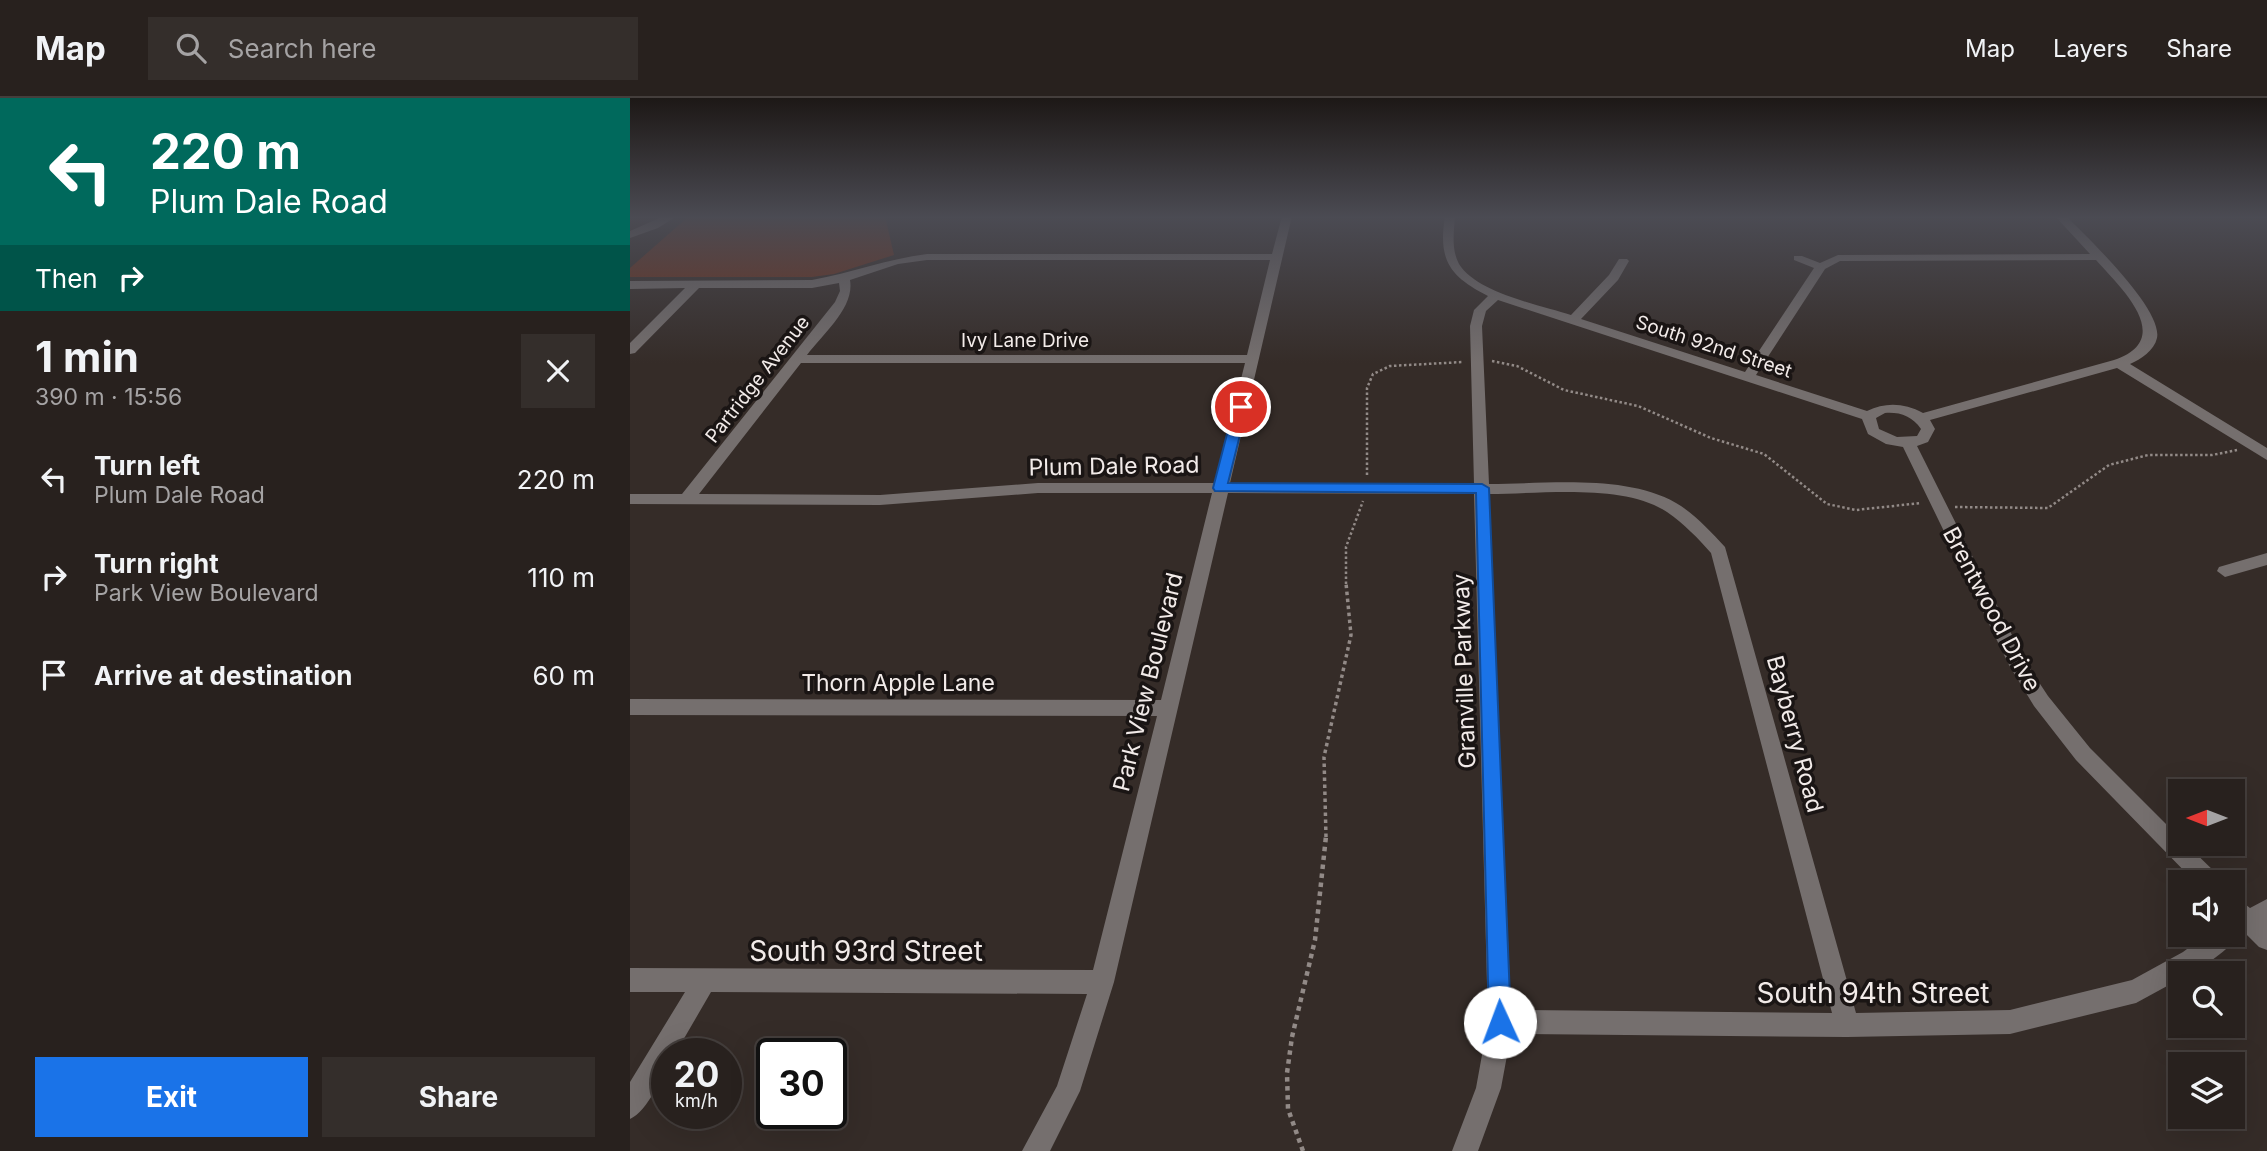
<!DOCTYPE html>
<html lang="en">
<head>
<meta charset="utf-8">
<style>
  :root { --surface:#28211e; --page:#342e2b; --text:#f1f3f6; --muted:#a5a3a4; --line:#443e3c; --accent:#1a73e8 }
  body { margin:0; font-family:Inter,sans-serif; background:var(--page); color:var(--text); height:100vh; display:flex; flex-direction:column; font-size:26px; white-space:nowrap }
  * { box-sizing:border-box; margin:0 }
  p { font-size:23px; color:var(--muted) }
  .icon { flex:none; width:38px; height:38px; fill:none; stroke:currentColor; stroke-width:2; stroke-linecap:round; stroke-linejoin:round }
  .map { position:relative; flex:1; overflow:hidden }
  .details { display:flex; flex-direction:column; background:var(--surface); width:630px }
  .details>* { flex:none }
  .banner { background:#00695c; color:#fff; overflow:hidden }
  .needle { width:46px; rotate:270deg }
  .fabs { position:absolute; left:1538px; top:681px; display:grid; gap:14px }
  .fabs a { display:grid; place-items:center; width:77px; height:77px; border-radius:0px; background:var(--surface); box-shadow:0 7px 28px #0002,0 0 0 2px var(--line); font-size:35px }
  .speed { position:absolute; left:21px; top:940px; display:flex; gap:14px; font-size:35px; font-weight:700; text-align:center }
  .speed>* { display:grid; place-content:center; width:91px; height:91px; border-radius:50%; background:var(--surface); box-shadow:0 7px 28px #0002,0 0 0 2px var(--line); line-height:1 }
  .speed small { font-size:18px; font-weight:400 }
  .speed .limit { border:4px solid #111; border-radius:10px; background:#fff; color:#111 }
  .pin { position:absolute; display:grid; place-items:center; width:60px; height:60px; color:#fff; margin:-30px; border:4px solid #fff; border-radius:50%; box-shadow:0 2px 7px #0007 }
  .me { position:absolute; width:77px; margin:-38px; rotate:358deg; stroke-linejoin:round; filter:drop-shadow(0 0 5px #0008) }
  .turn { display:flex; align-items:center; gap:24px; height:147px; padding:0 35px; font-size:32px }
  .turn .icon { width:91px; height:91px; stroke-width:2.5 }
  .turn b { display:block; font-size:49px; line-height:60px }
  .then { display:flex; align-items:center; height:66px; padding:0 35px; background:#0003; gap:14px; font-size:26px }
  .round { display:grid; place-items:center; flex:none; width:74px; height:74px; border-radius:0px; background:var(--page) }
  .summary { display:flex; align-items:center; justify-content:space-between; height:119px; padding:0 35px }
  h1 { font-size:42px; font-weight:700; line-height:52px }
  .primary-button { display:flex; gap:14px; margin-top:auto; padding:14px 35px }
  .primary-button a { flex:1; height:80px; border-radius:0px; background:var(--accent); color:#fff; font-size:28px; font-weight:700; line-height:80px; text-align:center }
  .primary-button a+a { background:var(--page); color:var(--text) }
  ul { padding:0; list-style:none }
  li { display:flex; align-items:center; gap:21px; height:98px; padding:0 35px }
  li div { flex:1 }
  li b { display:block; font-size:26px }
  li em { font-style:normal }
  header { display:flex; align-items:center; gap:42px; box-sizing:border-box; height:98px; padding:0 35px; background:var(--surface); border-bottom:2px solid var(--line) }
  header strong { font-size:33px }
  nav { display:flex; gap:38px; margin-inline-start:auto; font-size:24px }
  .search { width:490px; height:63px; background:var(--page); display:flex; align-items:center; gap:18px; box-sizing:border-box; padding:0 24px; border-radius:0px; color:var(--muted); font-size:26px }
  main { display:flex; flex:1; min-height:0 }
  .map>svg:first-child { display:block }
  .green { fill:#6f2e18 }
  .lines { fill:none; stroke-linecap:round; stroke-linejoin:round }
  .path-far2 { stroke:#928a87; stroke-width:2.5; stroke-dasharray:2.5 2.5; stroke-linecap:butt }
  .path-far1 { stroke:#928a87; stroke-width:3.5; stroke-dasharray:3.5 3.5; stroke-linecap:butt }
  .path { stroke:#928a87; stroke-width:4.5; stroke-dasharray:4.5 4.5; stroke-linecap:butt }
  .street { fill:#756f6e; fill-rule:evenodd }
  .route { fill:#1a73e8; stroke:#114b97; stroke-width:2 }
  .labels { text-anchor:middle; stroke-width:7; stroke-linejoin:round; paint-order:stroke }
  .far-street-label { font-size:19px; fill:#f2ebe9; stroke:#1a1514 }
  .street-label { font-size:23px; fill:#f2ebe9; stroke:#1a1514 }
  .near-street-label { font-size:28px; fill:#f2ebe9; stroke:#1a1514 }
</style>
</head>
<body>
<header>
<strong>Map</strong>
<div class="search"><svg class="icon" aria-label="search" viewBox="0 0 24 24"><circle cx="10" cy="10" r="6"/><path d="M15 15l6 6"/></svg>Search here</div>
<nav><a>Map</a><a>Layers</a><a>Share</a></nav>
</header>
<main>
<section class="details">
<div class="banner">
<div class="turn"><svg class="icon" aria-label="left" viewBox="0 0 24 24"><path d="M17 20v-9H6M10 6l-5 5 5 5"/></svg><div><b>220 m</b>Plum Dale Road</div></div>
<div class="then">Then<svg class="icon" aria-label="right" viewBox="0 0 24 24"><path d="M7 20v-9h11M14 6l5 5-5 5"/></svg></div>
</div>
<div class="summary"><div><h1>1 min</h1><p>390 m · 15:56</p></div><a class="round"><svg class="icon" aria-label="close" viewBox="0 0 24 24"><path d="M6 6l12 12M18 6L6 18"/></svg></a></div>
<ul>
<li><svg class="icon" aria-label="left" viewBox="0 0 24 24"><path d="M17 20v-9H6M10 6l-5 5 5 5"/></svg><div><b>Turn left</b><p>Plum Dale Road</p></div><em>220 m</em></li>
<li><svg class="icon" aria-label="right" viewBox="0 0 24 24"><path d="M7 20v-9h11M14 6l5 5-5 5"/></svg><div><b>Turn right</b><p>Park View Boulevard</p></div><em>110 m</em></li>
<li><svg class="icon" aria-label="arrive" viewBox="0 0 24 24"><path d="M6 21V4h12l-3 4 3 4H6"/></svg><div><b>Arrive at destination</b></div><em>60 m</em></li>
</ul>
<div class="primary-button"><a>Exit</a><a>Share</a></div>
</section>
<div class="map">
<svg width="1637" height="1053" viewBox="0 0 1637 1053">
  <rect width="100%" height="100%" fill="#352c28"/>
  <polygon class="green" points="59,118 255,118 264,157 204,176 182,179 0,179 0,170"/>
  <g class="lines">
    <g class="path-far2">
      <polyline points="862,263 887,268 934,292 1008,308 1081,340 1134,356 1197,406 1226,412 1291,405"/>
      <polyline points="737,377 737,290 743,276 760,268 833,264"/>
      <polyline points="1325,409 1418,410 1479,367 1518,357 1582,357 1607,352"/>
      <polyline points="716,486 716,449 733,403"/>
    </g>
    <polyline class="path-far1" points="696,739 694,659 721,537 716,485"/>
    <polyline class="path" points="673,1053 658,1011 657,975 662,939 685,842 696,738"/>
    <g class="street">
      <polygon points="34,118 47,118 28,130 0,140 0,133"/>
      <path d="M652,118H662L600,385L844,386L840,228L844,212L858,198C819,178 808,162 815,118H825C824,134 821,151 829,166C847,195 910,207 941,217L979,177L989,161H997L999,163L988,182L951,221L1115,274L1184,170L1164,162V158H1172L1190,165L1208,157L1460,156L1425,118H1436C1457,139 1533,211 1527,240C1524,253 1511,261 1500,266L1637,350V362L1487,270L1300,322L1305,331L1298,344L1287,348L1395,563L1418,598L1460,650L1550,740V746H1556L1588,777L1591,784H1565L1446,662L1404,608L1379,567L1273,349L1256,346L1238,336L1232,321L868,202L856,213L852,228L859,386C916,386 996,376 1046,405C1065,416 1080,433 1095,449L1226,915L1380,912L1502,882L1553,854L1577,836H1603V797L1620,810L1637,801V852L1629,849L1616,836L1607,838L1605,844C1589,856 1571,875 1550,875V881L1506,905L1380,936L1217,939L881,936L871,990L848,1053H822L846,990L858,924L844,396L598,395L484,884L450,993L420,1053H392L427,988L457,896L81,894L45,956H37C37,974 17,1014 0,1021V984L55,894H0V870L463,872L527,618L0,617V601L531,602L582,395H408L250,407L0,406V396H52L205,204L210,193L209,185L182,190H69L5,255L0,256V245L55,190L0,191V183L182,182C221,175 257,161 297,156H642ZM297,162H640L617,257H177C193,236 225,209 220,182L268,166ZM1466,162C1492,191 1546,241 1484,262L1293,315C1274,305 1256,304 1237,313L1126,277L1195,171L1210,163ZM171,265H615L585,385H408L250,397L69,396ZM1255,315C1270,314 1282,318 1291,331L1287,338L1267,339L1249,331L1246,320ZM859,396C910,396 994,385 1037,414C1054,426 1068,440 1081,455L1202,915L881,912Z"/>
      <polygon points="1637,455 1637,467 1595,479 1587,473 1589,469"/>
    </g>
  </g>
  <linearGradient id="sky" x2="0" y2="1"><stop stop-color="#1d1816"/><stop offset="0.45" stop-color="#4b4b53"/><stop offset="1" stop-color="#4b4b53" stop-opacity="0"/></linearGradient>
  <rect width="1637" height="265" fill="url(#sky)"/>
  <polygon class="route" points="611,305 617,309 598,385 852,386 859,390 881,924 878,931 870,935 862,931 859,924 846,395 585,393 583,390 604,309"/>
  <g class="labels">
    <g class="far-street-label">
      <text x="395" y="249">Ivy Lane Drive</text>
      <text transform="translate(1084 248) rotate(18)" y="7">South 92nd Street</text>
      <text transform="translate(127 281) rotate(-52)" y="7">Partridge Avenue</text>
    </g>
    <g class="street-label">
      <text transform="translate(484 368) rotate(-1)" y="8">Plum Dale Road</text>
      <text transform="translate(1362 511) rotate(62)" y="8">Brentwood Drive</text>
      <text transform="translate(834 573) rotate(-92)" y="8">Granville Parkway</text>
      <text transform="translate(518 584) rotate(-76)" y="8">Park View Boulevard</text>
      <text x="268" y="593">Thorn Apple Lane</text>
      <text transform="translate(1165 636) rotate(75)" y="8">Bayberry Road</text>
    </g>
    <g class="near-street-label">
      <text x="236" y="863">South 93rd Street</text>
      <text x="1243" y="905">South 94th Street</text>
    </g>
  </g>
</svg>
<div class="fabs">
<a><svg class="needle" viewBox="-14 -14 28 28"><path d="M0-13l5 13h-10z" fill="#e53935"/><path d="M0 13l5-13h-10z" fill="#a5a3a4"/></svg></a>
<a><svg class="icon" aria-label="sound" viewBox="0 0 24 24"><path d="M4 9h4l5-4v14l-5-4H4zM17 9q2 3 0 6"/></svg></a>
<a><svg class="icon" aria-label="search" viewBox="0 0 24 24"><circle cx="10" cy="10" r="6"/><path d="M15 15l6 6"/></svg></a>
<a><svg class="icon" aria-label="layers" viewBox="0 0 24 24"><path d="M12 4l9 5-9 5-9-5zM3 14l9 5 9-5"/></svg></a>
</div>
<div class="speed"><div>20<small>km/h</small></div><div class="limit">30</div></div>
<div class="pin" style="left:611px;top:309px;background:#d93025"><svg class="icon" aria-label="arrive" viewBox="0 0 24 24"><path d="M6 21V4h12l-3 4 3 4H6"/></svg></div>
<svg class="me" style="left:870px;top:924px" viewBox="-20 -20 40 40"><circle r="19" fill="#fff"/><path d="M0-13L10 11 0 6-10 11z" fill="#1a73e8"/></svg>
</div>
</main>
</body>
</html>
